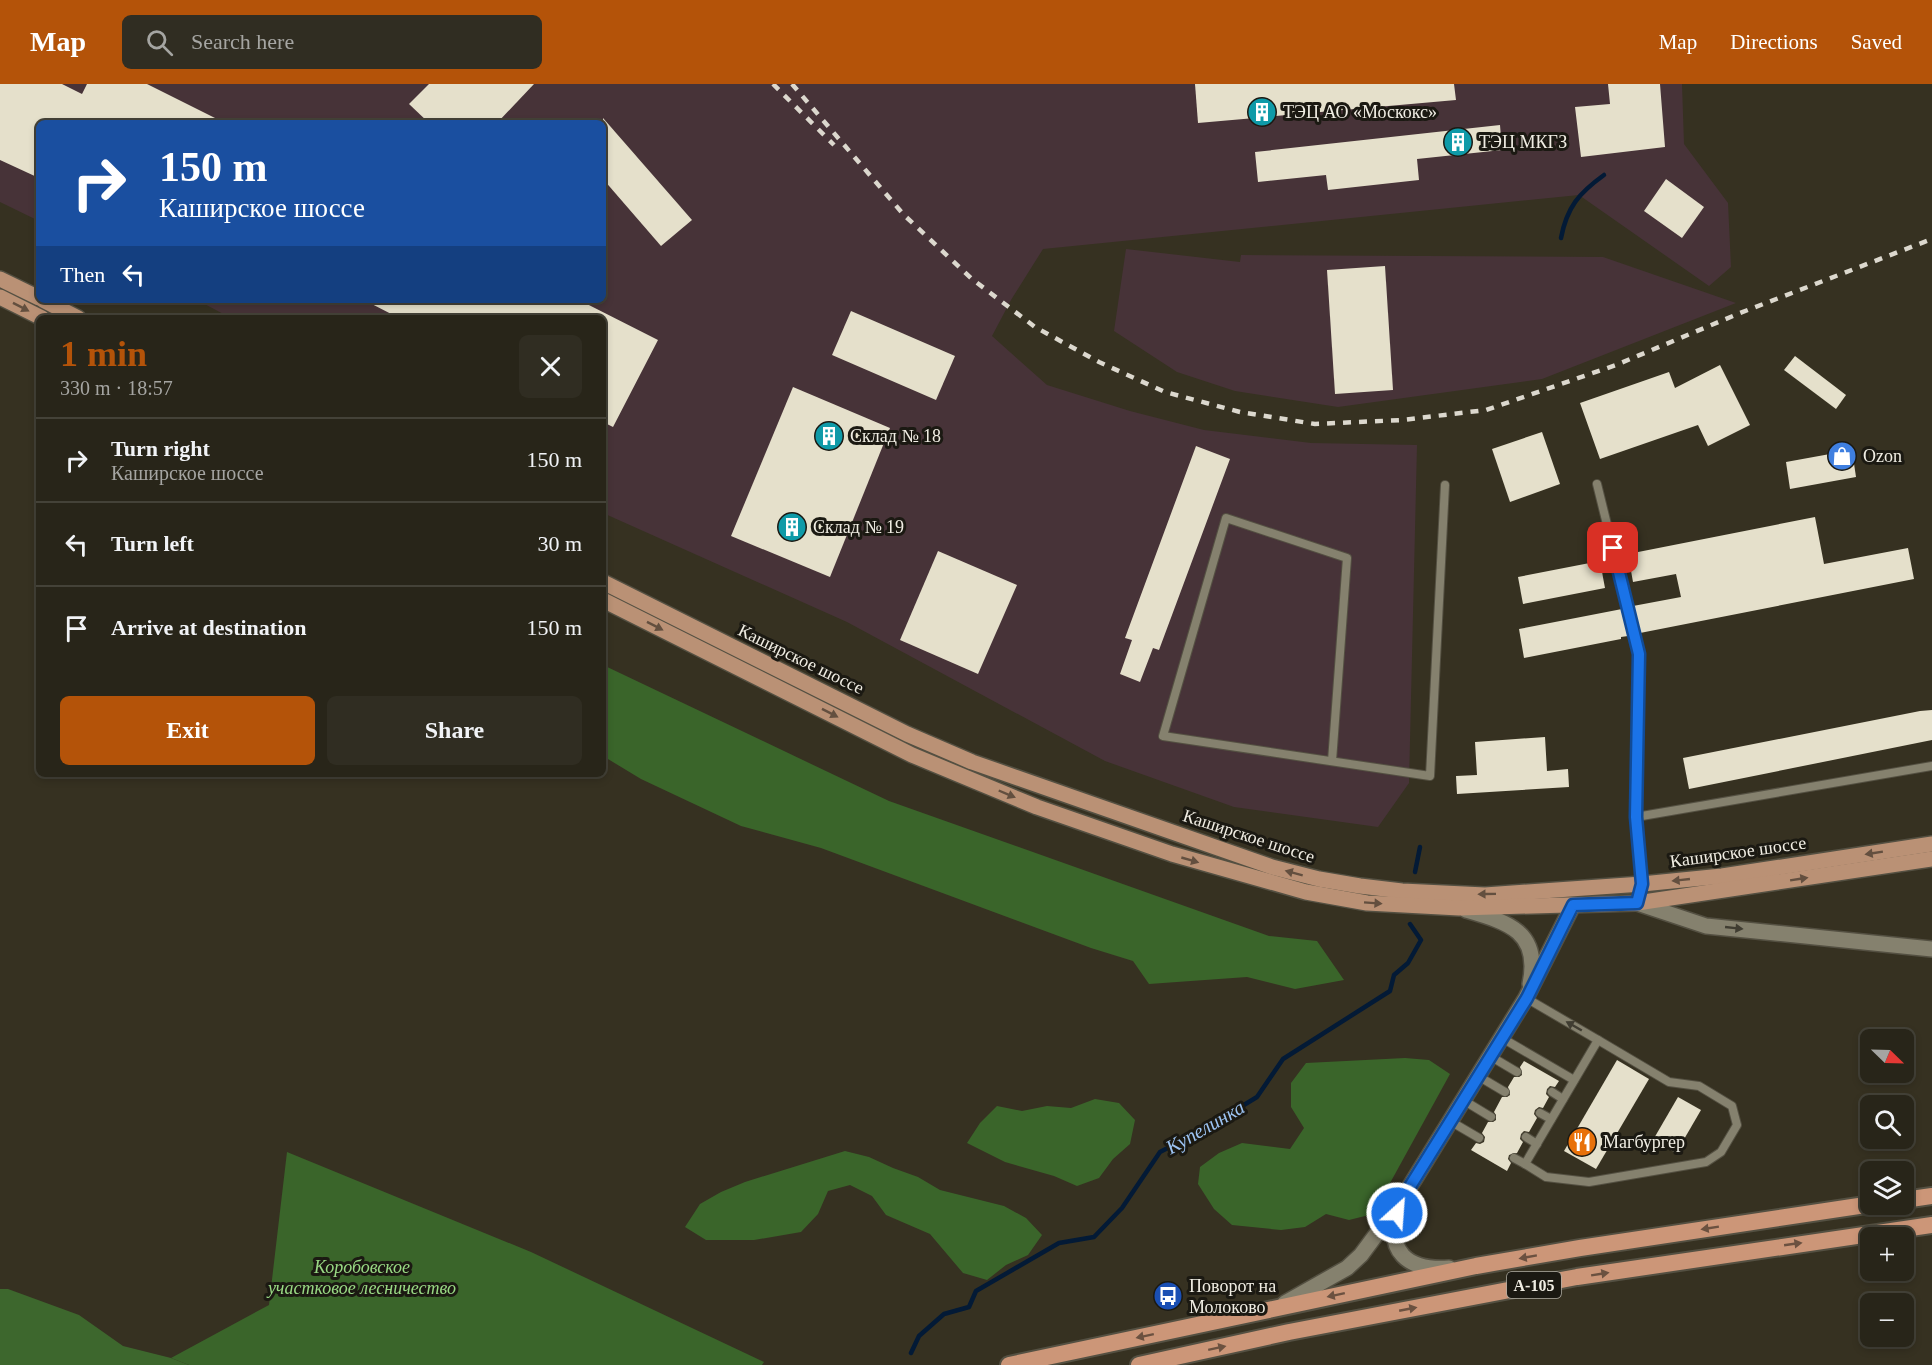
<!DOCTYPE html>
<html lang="en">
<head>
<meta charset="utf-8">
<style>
  :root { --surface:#282519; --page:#302d22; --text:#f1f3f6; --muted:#a5a5a2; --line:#444238; --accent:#b45309 }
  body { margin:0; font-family:"Times New Roman",serif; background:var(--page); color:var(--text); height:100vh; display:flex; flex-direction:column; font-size:22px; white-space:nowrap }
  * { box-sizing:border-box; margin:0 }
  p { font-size:20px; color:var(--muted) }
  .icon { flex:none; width:33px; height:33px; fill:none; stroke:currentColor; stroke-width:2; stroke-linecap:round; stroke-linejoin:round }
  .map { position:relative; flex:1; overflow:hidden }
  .details { position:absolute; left:36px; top:231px; width:570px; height:462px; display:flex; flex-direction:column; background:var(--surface); border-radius:9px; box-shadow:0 3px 9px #0003,0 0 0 2px var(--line) }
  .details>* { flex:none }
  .top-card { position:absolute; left:36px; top:36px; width:570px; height:183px; border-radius:9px; box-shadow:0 3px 9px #0003,0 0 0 2px var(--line); background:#1a4fa0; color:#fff; overflow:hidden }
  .needle { width:39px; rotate:113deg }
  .buttons { position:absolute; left:1860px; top:945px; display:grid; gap:12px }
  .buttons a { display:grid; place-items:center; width:54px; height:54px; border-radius:9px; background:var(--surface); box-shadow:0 3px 9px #0003,0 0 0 2px var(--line); font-size:30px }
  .pin { position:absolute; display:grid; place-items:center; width:51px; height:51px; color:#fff; margin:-26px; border-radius:12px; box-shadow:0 3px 9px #0006 }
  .me { position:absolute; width:66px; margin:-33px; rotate:26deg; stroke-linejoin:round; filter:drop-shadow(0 0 4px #0008) }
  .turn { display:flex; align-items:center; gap:21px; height:126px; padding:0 24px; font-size:27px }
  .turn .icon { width:78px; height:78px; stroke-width:2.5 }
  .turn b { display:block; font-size:42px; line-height:51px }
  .then { display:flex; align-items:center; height:57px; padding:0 24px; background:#0003; gap:12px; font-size:22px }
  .round { display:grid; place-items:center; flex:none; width:63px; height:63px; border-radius:9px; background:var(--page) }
  .overview { display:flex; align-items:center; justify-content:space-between; height:102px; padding:0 24px }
  h1 { font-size:36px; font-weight:800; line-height:45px; color:var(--accent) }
  .cta { display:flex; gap:12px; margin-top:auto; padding:12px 24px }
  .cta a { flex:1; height:69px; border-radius:9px; background:var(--accent); color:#fff; font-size:24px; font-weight:800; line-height:69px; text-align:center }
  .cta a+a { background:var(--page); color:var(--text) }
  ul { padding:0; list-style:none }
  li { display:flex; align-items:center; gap:18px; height:84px; padding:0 24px; border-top:2px solid var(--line) }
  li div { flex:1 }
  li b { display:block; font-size:22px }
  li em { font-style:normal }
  header { display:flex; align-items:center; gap:36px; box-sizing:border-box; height:84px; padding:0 30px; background:var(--accent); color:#fff }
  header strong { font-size:28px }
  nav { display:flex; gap:33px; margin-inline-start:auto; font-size:21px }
  .search { width:420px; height:54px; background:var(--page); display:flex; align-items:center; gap:15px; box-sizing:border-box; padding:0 21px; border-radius:9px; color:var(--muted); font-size:22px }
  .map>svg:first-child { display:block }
  .industrial { fill:#473338 }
  .green { fill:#3d672d }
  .forest { fill:#3a652a }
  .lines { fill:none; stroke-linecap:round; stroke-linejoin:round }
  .stream { stroke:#031a36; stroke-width:4.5 }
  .building { fill:#e5e0cb }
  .service-casing { stroke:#545042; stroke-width:10 }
  .secondary-casing { stroke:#545042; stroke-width:18 }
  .primary-casing { stroke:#545042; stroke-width:18 }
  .trunk-casing { stroke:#545042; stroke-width:20 }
  .service { stroke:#85816e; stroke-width:8 }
  .secondary { stroke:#85816e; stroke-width:15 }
  .primary { stroke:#ba9175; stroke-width:15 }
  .trunk { stroke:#cc9678; stroke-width:16 }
  .rail { stroke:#dcd8ce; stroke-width:4.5; stroke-dasharray:8 8; stroke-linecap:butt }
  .oneway { fill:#634f3f }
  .oneway2 { fill:#403d32 }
  .oneway3 { fill:#6b5140 }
  .route-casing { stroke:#114b97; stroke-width:15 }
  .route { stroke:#1a73e8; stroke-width:10 }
  .labels { text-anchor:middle; stroke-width:6; stroke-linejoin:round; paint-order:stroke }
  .shield { fill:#1b1912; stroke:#b0ada4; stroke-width:1.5 }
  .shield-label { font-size:16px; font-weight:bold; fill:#f0ede3 }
  .poi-label { font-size:18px; fill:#f0ede3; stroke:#1b1912; text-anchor:start }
  .street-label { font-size:18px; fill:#f0ede3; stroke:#1b1912 }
  .park-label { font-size:18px; font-style:italic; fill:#99d984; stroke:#1b1912 }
  .water-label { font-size:20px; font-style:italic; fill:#9cc3f2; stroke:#1b1912 }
</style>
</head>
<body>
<header>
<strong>Map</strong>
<div class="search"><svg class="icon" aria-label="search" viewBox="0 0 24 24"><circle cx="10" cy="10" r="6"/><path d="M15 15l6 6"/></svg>Search here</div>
<nav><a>Map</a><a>Directions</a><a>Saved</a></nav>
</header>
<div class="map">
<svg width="1932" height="1281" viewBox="0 0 1932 1281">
  <rect width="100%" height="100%" fill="#363121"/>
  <g class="industrial">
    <polygon points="0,0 1682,0 1684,60 1728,119 1731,183 1709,202 1579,111 1043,165 1011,216 992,252 1047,301 1130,327 1204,346 1311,359 1417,361 1409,699 1378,743 1234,723 1105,677 847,538 603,429 603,234 231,234 197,216 603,216 603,39 39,39 39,137 0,118"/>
    <polygon points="1126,165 1240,178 1241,171 1603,173 1736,219 1542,295 1338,323 1235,307 1177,288 1114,247"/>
  </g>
  <polygon class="green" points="0,1205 8,1205 79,1231 123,1262 171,1274 189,1281 0,1281"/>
  <g class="forest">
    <polygon points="603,581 889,717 1269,852 1317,857 1344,896 1295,905 1247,893 1149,900 1133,877 1091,864 821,764 741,742 641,695 603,672"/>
    <polygon points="1405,974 1429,976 1450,990 1373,1130 1349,1136 1326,1130 1305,1143 1281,1146 1232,1141 1214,1125 1198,1100 1200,1083 1219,1069 1242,1059 1290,1065 1304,1044 1291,1023 1291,999 1306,979"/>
    <polygon points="1095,1015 1119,1019 1135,1036 1130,1060 1113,1075 1099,1094 1077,1102 1054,1092 1005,1078 967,1059 980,1039 997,1022 1022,1027 1047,1022 1071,1024"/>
    <polygon points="845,1067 869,1073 893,1084 918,1093 940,1106 1004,1122 1026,1134 1042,1151 1028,1171 1006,1181 987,1196 963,1189 930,1150 886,1131 872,1112 850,1101 828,1107 818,1130 801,1148 754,1156 706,1156 685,1143 700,1120 721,1108 745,1098"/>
    <polygon points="287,1068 531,1168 764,1278 762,1281 189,1281 171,1274 269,1221"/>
  </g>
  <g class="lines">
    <g class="stream">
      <path d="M1561,154C1567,123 1579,109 1604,91"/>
      <polyline points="1415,788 1420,763"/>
      <polyline points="911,1269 919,1252 944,1230 969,1223 976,1207 1059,1159 1094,1153 1122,1124 1160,1068 1206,1044 1257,1013 1283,975 1390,907 1394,891 1408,879 1421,856 1410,840"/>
    </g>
  </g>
  <g class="building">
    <polygon points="0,0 62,0 82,10 87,0 147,0 225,39 39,39 39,94 0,76"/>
    <polygon points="429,0 534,0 497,39 429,39 409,20"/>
    <polygon points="1195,0 1454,0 1456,16 1198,39"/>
    <polygon points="1608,0 1660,0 1665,63 1581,73 1575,23 1610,20"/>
    <polygon points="603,34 692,136 661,162 603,95"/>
    <polygon points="1500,41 1502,66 1417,75 1419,96 1328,106 1326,91 1258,98 1255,68"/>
    <polygon points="1666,95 1704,123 1682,154 1644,127"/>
    <polygon points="1385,182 1393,306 1335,310 1327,186"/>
    <polygon points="364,216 579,216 658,256 613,343 603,338 603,234 399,234"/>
    <polygon points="851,227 955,272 936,316 832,271"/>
    <polygon points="1795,272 1846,311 1836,325 1784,286"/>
    <polygon points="1720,281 1750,341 1708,362 1698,341 1600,375 1580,319 1669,288 1675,304"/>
    <polygon points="793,303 890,344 830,493 731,452"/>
    <polygon points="1542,348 1560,400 1510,418 1492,365"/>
    <polygon points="1196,362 1230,375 1159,566 1153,564 1140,598 1120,590 1132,556 1125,554"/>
    <polygon points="1852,366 1856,393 1790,405 1786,378"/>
    <polygon points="1815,433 1824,480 1908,464 1914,495 1640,549 1633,522 1681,513 1676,490 1633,498 1628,470"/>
    <polygon points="938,467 1017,501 978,590 900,556"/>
    <polygon points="1600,477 1605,504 1523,520 1518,493"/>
    <polygon points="1622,525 1628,552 1621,553 1621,555 1524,574 1519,545"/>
    <polygon points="1932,626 1932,656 1689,705 1683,674 1920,627"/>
    <polygon points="1545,653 1547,687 1568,685 1569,703 1457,710 1456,692 1477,691 1475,658"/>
    <polygon points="1617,976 1649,995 1596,1085 1564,1067"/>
    <polygon points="1524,977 1559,997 1555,1003 1550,1002 1547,1005 1546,1010 1549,1013 1543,1024 1539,1023 1535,1026 1534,1030 1537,1034 1529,1048 1524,1047 1521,1050 1520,1055 1523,1058 1517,1069 1509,1071 1508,1075 1511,1079 1507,1087 1471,1066 1476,1059 1480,1060 1484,1058 1485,1053 1482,1049 1488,1038 1493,1038 1496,1036 1496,1031 1494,1028 1502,1013 1507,1013 1510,1011 1508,1003 1514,993 1519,993 1522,991 1520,983"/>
    <polygon points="1678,1013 1701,1026 1676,1069 1653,1056"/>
  </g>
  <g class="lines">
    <g class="service-casing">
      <g id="service">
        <polyline points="1597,400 1639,570 1636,733 1642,800 1637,819"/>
        <polyline points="1332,677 1347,474 1226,434 1163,652 1430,692 1445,401"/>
        <polyline points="1636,733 1932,682"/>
        <polyline points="1502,954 1574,996"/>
        <polyline points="1490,972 1517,988"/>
        <polyline points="1478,992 1505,1008"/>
        <polyline points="1552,1008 1563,1015"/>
        <polyline points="1463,1016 1491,1033"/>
        <polyline points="1540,1029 1551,1035"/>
        <polyline points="1450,1037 1479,1054"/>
        <polyline points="1526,1053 1537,1060"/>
        <polyline points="1514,1074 1525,1080 1598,956 1526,914"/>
        <polyline points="1525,1080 1546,1093 1589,1098 1706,1078 1721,1068 1737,1041 1732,1022 1699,1002 1669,998 1598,956"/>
      </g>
    </g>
    <g class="secondary-casing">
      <g id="secondary">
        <polyline points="1637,819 1706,842 1932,865"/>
        <path d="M1466,826C1507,838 1541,847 1530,900"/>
        <path d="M1398,1126C1385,1167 1407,1187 1449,1184"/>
        <polyline points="1285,1219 1347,1184 1361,1171 1401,1117 1526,914 1573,821"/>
      </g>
    </g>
    <g class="primary-casing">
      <g id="primary">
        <polyline points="0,195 39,214"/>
        <polyline points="0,213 42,234"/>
        <polyline points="43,216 78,234"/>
        <polyline points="603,498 907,650 972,678 1272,783 1319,795 1360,802 1402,807 1485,811 1642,800 1722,792 1932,760"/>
        <polyline points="603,516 912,671 1037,723 1172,770 1306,808 1367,819 1459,824 1637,819 1932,775"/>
      </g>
    </g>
    <g class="trunk-casing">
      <g id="trunk">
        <polyline points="1904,1116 1932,1112"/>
        <polyline points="1009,1281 1476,1182 1580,1164 1872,1120"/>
        <polyline points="1139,1281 1289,1248 1577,1193 1932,1141"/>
      </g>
    </g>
    <use href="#service" class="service"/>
    <use href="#secondary" class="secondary"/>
    <use href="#primary" class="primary"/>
    <use href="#trunk" class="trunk"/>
    <g class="rail">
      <polyline points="773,0 834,61"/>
      <polyline points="792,0 904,131 972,195 1035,243 1099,278 1165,308 1240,328 1315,340 1402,336 1486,326 1616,281 1740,229 1932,155"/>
    </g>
  </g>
  <defs><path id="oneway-solid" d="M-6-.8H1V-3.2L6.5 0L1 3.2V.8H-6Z" transform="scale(1.5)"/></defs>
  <g class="oneway">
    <use href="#oneway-solid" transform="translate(21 223) rotate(27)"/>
    <use href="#oneway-solid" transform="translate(655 542) rotate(27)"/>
    <use href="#oneway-solid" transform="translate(830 629) rotate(27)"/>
    <use href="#oneway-solid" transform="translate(1007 710) rotate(23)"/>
    <use href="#oneway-solid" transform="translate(1874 769) rotate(171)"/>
    <use href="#oneway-solid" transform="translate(1190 776) rotate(16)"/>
    <use href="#oneway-solid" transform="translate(1294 789) rotate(-165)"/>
    <use href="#oneway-solid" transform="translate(1799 795) rotate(-9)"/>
    <use href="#oneway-solid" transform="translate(1681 796) rotate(174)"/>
    <use href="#oneway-solid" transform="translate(1487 810) rotate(179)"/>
    <use href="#oneway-solid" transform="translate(1373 819) rotate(4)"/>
  </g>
  <g class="oneway2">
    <use href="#oneway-solid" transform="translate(1734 844) rotate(6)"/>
    <use href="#oneway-solid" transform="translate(1574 942) rotate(-150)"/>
  </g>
  <g class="oneway3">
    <use href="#oneway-solid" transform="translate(1710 1144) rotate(171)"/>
    <use href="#oneway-solid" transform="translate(1793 1160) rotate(-8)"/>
    <use href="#oneway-solid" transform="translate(1528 1173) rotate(170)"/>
    <use href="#oneway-solid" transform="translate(1600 1190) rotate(-9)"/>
    <use href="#oneway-solid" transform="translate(1336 1211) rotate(168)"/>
    <use href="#oneway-solid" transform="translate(1408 1225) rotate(-11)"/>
    <use href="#oneway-solid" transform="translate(1145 1252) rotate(168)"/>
    <use href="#oneway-solid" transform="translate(1217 1264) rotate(-12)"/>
  </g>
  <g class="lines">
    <g class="route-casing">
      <polyline id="route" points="1397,1129 1401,1117 1527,914 1573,821 1637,819 1642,800 1636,733 1639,570 1613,464"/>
    </g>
    <use href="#route" class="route"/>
  </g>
  <defs>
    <g id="building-disc" transform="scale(1.5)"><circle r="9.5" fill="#0f9aa8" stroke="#1b1912"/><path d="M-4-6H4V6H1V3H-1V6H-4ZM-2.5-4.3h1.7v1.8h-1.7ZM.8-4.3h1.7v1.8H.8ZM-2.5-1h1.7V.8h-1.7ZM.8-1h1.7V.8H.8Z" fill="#fff"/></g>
    <g id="shop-disc" transform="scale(1.5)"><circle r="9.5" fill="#3f7fe0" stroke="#1b1912"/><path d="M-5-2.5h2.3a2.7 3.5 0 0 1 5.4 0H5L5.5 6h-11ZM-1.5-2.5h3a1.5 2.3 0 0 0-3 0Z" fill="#fff"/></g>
    <g id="restaurant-disc" transform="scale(1.5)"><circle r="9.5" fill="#e8710a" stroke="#1b1912"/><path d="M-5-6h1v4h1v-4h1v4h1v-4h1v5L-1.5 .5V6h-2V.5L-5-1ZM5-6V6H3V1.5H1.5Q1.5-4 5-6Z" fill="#fff"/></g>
    <g id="bus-disc" transform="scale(1.5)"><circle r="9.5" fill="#1a4fb4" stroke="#1b1912"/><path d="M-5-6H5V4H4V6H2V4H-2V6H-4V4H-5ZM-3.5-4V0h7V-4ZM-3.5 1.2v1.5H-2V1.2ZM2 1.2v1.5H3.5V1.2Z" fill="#fff"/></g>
  </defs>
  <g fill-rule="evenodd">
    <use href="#building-disc" x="1262" y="28"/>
    <use href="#building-disc" x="1458" y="58"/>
    <use href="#building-disc" x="829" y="352"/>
    <use href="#shop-disc" x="1842" y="372"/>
    <use href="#building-disc" x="792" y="443"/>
    <use href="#restaurant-disc" x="1582" y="1058"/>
    <use href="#bus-disc" x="1168" y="1212"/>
  </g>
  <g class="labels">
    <rect class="shield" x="1507" y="1188" width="54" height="26" rx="4.5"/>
    <g class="shield-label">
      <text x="1534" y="1207">А-105</text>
    </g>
    <g class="poi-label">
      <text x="1283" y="34">ТЭЦ АО «Москокс»</text>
      <text x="1479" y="64">ТЭЦ МКГЗ</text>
      <text x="850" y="358">Склад № 18</text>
      <text x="1863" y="378">Ozon</text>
      <text x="813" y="449">Склад № 19</text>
      <text x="1603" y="1064">Магбургер</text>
      <text x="1189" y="1208">Поворот на<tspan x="1189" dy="21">Молоково</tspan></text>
    </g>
    <g class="street-label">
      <text transform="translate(801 575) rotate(26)" y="6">Каширское шоссе</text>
      <text transform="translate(1249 752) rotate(18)" y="6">Каширское шоссе</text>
      <text transform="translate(1738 768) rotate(-8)" y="6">Каширское шоссе</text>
    </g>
    <g class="park-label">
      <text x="362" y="1189">Коробовское<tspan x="362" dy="21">участковое лесничество</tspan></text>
    </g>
    <g class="water-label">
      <text transform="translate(1205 1043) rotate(-30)" y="7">Купелинка</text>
    </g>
  </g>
</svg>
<div class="buttons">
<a><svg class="needle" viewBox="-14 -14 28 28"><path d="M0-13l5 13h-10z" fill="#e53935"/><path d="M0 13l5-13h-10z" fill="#a5a5a2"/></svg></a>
<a><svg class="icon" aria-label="search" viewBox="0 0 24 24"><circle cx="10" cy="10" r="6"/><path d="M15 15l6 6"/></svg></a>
<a><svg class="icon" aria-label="layers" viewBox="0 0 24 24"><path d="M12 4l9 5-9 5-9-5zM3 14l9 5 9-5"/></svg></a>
<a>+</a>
<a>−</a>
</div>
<div class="pin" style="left:1613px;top:464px;background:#d93025"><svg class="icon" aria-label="arrive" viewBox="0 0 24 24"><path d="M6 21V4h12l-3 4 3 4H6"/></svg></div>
<svg class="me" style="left:1397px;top:1129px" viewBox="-20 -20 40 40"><circle r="17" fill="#1a73e8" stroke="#fff" stroke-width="3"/><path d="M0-11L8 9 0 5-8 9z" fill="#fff"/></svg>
<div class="top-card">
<div class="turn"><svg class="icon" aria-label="right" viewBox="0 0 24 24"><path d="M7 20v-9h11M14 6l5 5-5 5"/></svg><div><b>150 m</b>Каширское шоссе</div></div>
<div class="then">Then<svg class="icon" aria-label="left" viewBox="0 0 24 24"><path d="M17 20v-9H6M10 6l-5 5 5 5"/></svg></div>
</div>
<section class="details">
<div class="overview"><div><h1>1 min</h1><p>330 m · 18:57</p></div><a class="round"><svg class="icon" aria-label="close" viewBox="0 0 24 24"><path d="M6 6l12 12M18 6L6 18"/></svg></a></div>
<ul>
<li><svg class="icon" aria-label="right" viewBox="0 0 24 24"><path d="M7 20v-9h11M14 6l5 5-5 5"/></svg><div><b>Turn right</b><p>Каширское шоссе</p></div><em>150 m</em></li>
<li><svg class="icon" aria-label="left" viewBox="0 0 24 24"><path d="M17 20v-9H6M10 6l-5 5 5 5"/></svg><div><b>Turn left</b></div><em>30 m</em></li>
<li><svg class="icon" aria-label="arrive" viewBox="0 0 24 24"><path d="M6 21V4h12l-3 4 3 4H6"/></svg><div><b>Arrive at destination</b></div><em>150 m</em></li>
</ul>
<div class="cta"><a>Exit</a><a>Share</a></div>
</section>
</div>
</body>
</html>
